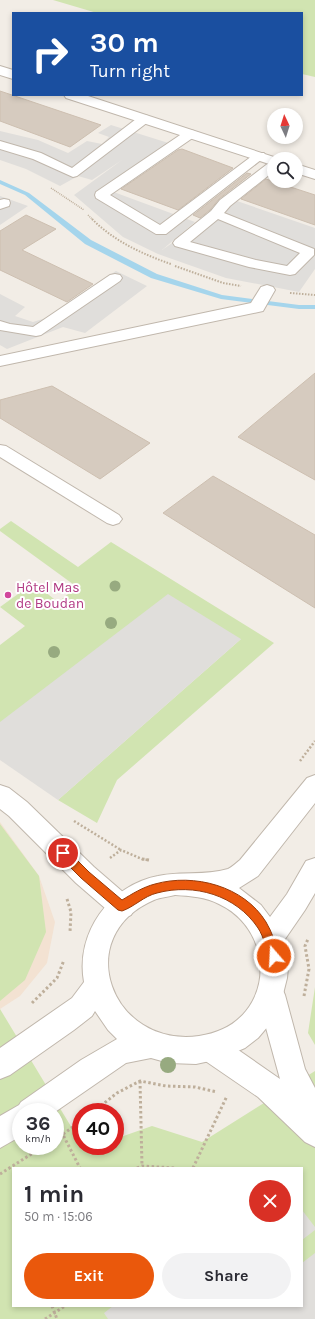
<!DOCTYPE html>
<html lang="en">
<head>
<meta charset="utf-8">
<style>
  :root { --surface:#fff; --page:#f2f2f3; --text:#2b2b33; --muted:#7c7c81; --accent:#ea580c }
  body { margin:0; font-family:Karla,sans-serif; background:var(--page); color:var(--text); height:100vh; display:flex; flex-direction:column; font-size:15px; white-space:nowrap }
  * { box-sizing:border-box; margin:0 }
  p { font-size:13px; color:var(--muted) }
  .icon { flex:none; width:22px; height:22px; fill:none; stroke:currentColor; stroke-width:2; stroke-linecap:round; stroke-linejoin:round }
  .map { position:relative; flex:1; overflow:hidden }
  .details { position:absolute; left:12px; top:1167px; width:291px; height:140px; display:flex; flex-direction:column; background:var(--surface); border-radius:0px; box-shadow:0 2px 6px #0003 }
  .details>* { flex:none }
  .guide { position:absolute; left:12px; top:12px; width:291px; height:84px; border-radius:0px; box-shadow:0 2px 6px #0003; background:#1a4fa0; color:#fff; overflow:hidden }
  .needle { width:26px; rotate:356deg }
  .controls { position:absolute; left:267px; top:108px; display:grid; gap:8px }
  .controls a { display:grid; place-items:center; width:36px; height:36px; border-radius:50%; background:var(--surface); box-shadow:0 2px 6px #0003; font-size:20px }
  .speed { position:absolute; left:12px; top:1103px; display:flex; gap:8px; font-size:20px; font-weight:700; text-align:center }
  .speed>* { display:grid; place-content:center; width:52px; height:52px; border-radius:50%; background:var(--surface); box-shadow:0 2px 6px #0003; line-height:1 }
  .speed small { font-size:10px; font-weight:400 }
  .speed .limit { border:6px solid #d22; background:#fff; color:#111 }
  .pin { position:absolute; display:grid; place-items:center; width:34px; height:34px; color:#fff; margin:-17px; border:2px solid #fff; border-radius:50%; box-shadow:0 1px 4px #0007 }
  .me { position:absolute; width:44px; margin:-22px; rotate:341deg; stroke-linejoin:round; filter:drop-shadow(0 0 3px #0008) }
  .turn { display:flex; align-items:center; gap:14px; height:84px; padding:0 12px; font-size:18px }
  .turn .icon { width:52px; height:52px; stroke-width:2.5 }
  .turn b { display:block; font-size:28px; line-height:34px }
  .round { display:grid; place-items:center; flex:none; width:42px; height:42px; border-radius:21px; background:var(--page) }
  .overview { display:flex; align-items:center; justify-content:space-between; height:68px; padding:0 12px }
  h1 { font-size:24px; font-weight:700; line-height:30px }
  .action { display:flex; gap:8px; margin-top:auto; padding:8px 12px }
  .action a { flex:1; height:46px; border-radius:24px; background:var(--accent); color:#fff; font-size:16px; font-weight:700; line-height:46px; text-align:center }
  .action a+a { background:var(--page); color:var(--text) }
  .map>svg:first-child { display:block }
  .commercial { fill:#f3e2d2 }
  .green { fill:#d1e4b1; fill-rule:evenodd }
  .parking { fill:#e0dedb }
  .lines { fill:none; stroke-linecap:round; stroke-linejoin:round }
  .stream { fill:#a5d5ec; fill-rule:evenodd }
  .building { fill:#d6cbbf; stroke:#cdbfb0 }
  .service-casing { stroke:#c0b7ac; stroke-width:2 }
  .pedestrian-casing { stroke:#c0b7ac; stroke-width:2 }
  .minor-casing { stroke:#c0b7ac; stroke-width:2 }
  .tertiary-casing { stroke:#c0b7ac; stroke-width:2 }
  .path-far3 { stroke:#beaf9b; stroke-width:1.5; stroke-dasharray:1 1; stroke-linecap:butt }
  .path-far2 { stroke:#beaf9b; stroke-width:2; stroke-dasharray:1.5 1.5; stroke-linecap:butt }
  .path-far1 { stroke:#beaf9b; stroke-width:2.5; stroke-dasharray:2 2; stroke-linecap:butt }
  .path { stroke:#beaf9b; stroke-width:3; stroke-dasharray:2.5 2.5; stroke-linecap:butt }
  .service { fill:#fff; fill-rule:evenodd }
  .pedestrian { fill:#fff; fill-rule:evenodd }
  .minor { fill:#fff; fill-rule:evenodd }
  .tertiary { fill:#fff; fill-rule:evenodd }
  .tree { fill:#97aa80 }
  .route { fill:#ea580c; stroke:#983908 }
  .hotel-dot { fill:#d1479c; stroke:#fff; stroke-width:1.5 }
  .labels { text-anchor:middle; stroke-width:4; stroke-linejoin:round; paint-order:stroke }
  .hotel-label { font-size:14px; fill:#b23c85; stroke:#fff; text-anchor:start }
</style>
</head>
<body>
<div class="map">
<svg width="315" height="1319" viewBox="0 0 315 1319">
  <rect width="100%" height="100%" fill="#f2ede6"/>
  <polygon class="commercial" points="0,822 39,876 55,922 47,963 20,996 0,1009"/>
  <g class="green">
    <polygon points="53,0 315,0 315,77 302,74 302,13 97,13"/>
    <polygon points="11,521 78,567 111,542 274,643 117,780 97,823 58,800 241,639 0,726 0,645 25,626 0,607 32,584 36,585 58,602 77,587 0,531 0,529"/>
    <polygon points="0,824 39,876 46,932 25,980 0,1001"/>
    <polygon points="315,987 315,1045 308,1033"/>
    <path d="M0,1009L81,1143V1146L85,1150L96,1146H115V1139L152,1126L202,1142L315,1071V1319H0ZM21,1112H55V1146H21ZM13,1168H302V1306H13Z"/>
  </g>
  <g class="parking">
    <polygon points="111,125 178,146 111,191 195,222 162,250 234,200 315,228 315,269 299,292 226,278 158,254 123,237 74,195 122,160 92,180 78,176 60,186 26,169 0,160 0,131 38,140 68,153 87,141 102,144 109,137 98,133"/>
    <polygon points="0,196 28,206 0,225"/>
    <polygon points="116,271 147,286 85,333 63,327 7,349 0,345 0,294 25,307 15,316 33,322 46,318"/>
    <polygon points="168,594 241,639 58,800 0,760 0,722"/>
    <polygon points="302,1210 315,1227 315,1230 302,1240"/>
    <polygon points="315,1253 315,1319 108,1319 104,1313 113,1306 302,1306 302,1263"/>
  </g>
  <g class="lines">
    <polygon class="stream" points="0,180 29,193 91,240 157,274 222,295 299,305 315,305 315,309 299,309 221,299 151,278 85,244 25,195 0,184"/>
  </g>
  <g class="building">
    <polygon points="0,91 101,125 70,147 0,121"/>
    <polygon points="182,149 233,168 178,210 121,189 178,150"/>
    <polygon points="247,173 251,174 219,199 210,210 200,218 193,215"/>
    <polygon points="266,179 315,195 315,225 241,199"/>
    <polygon points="26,215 56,229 22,250 93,284 67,302 0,270 0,231"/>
    <polygon points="315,373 315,480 238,437"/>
    <polygon points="52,386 150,443 100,479 0,418 0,400"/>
    <polygon points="213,476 315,535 315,608 163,513"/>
  </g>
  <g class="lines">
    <g class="service-casing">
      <g id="service">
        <polygon points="144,115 148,116 150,119 148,122 77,176 73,177 33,159 0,149 0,141 41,153 72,168 140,116"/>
        <polygon points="190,130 194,131 196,134 194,137 110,195 160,225 256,153 264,153 266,156 166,234 156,234 96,198 95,195 96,192 186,131"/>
        <path d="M274,161V171L230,206L224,213L314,249V255L295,274L290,275L249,267L175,246L173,243L175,240L211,211L220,200L270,162ZM218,219L300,253L287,266L256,260L190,242Z"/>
        <polygon points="4,199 9,200 10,203 9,206 0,209 0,200"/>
        <polygon points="115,274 120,275 122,278 120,281 41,335 36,336 0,330 0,321 10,324 33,327 110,275"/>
        <polygon points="0,445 6,446 119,515 122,519 119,523 113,525 107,523 0,457"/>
      </g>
    </g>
    <g class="pedestrian-casing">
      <polygon id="pedestrian" points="267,285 273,287 275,290 263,311 0,366 0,356 251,303 261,287"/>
    </g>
    <g class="minor-casing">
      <g id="minor">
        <polygon points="0,66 13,70 13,79 0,75"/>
        <polygon points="64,95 85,95 280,159 274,159 274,165 269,164 66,98"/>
        <polygon points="296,164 315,170 315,179 296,173"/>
        <polygon points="0,785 9,788 27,802 94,867 131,899 135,907 131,915 122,919 113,915 76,883 9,816 0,809"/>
        <polygon points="271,982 281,986 285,995 305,1069 315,1088 315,1147 305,1142 258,1097 201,1058 197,1048 201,1038 211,1034 221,1038 280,1079 257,995 261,986"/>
      </g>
    </g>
    <g class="tertiary-casing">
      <path id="tertiary" d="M315,775V803L258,876L239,888L261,905L270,917L287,894L306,861L315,858V893L305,910L283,942L287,958L288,968L287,978L282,998L269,1025L258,1038L245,1048L219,1059L196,1064L169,1063L151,1058L126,1063L55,1112H21V1136L0,1148V1116L19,1105L21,1102L81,1060L117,1039L108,1030L95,1011L92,1016L74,1030L10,1075L0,1079V1048L72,998L84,982C75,933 110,885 158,876C181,871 205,876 228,869C232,867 236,863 240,860L307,778ZM175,895C190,896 206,897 219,904C260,923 274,976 246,1011C234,1026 218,1033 199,1036C111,1048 70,936 154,900C161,897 168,897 175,895Z"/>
    </g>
    <g class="path-far3">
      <polyline points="51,188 84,210"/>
      <polyline points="88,215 93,220"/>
    </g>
    <g class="path-far2">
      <path d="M92,219C114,241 142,254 171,264"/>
      <polyline points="175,266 223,283 241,286"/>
      <polyline points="290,293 315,295"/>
    </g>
    <g class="path-far1">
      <polyline points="300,761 315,741"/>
      <polyline points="74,821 121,850"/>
      <polyline points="110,858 121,850 142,859 148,860"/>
    </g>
    <g class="path">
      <polyline points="142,859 149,860"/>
      <polyline points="67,899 71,912 70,932"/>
      <polyline points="304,996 309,969 305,946 308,939"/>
      <polyline points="32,1003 57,978 64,960"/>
      <polyline points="140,1081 142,1166"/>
      <polyline points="93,1112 117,1093 140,1081 166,1086 195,1087 217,1092"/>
      <polyline points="59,1127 80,1168"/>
      <polyline points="55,1140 81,1121"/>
      <polyline points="137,1168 142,1166 175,1168"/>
      <polyline points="193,1168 227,1096"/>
      <polyline points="0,1174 44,1146"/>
      <polyline points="52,1306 57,1319"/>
      <polyline points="45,1319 65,1306"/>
    </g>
    <use href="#service" class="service"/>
    <use href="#pedestrian" class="pedestrian"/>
    <use href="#minor" class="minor"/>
    <use href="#tertiary" class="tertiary"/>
  </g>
  <g class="tree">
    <circle cx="115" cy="586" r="5.5"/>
    <circle cx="111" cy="623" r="6"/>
    <circle cx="54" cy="652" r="6"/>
    <circle cx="168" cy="1065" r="8"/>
  </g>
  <path class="route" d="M63,849L67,850L89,872L122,900C132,894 143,887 155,884C194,873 244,886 266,922C272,932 276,944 279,956L278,959L274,961L270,959C266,949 264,937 258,928C236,895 194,883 157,893C144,896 134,907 122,911L118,910L81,878L59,856L58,853L59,850Z"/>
  <circle class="hotel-dot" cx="8" cy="595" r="4"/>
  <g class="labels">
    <g class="hotel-label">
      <text x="16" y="592">Hôtel Mas<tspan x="16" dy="16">de Boudan</tspan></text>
    </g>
  </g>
</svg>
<div class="controls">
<a><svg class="needle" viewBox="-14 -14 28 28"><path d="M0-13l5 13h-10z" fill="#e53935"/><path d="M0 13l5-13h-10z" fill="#7c7c81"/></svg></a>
<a><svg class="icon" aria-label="search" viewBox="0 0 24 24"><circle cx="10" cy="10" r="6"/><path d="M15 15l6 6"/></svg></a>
</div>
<div class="speed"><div>36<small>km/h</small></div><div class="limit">40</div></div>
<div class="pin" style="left:63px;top:853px;background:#d93025"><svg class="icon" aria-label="arrive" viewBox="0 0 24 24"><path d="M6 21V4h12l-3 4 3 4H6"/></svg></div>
<svg class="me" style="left:274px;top:956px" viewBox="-20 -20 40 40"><circle r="17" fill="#ea580c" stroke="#fff" stroke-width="3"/><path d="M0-11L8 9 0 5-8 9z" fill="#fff"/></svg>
<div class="guide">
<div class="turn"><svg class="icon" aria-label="right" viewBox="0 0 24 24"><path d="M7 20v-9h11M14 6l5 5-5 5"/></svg><div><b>30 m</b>Turn right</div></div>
</div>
<section class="details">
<div class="overview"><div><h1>1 min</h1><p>50 m · 15:06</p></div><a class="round" style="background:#d93025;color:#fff"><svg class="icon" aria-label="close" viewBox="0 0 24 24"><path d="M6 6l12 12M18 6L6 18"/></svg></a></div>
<div class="action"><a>Exit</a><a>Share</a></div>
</section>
</div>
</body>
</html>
